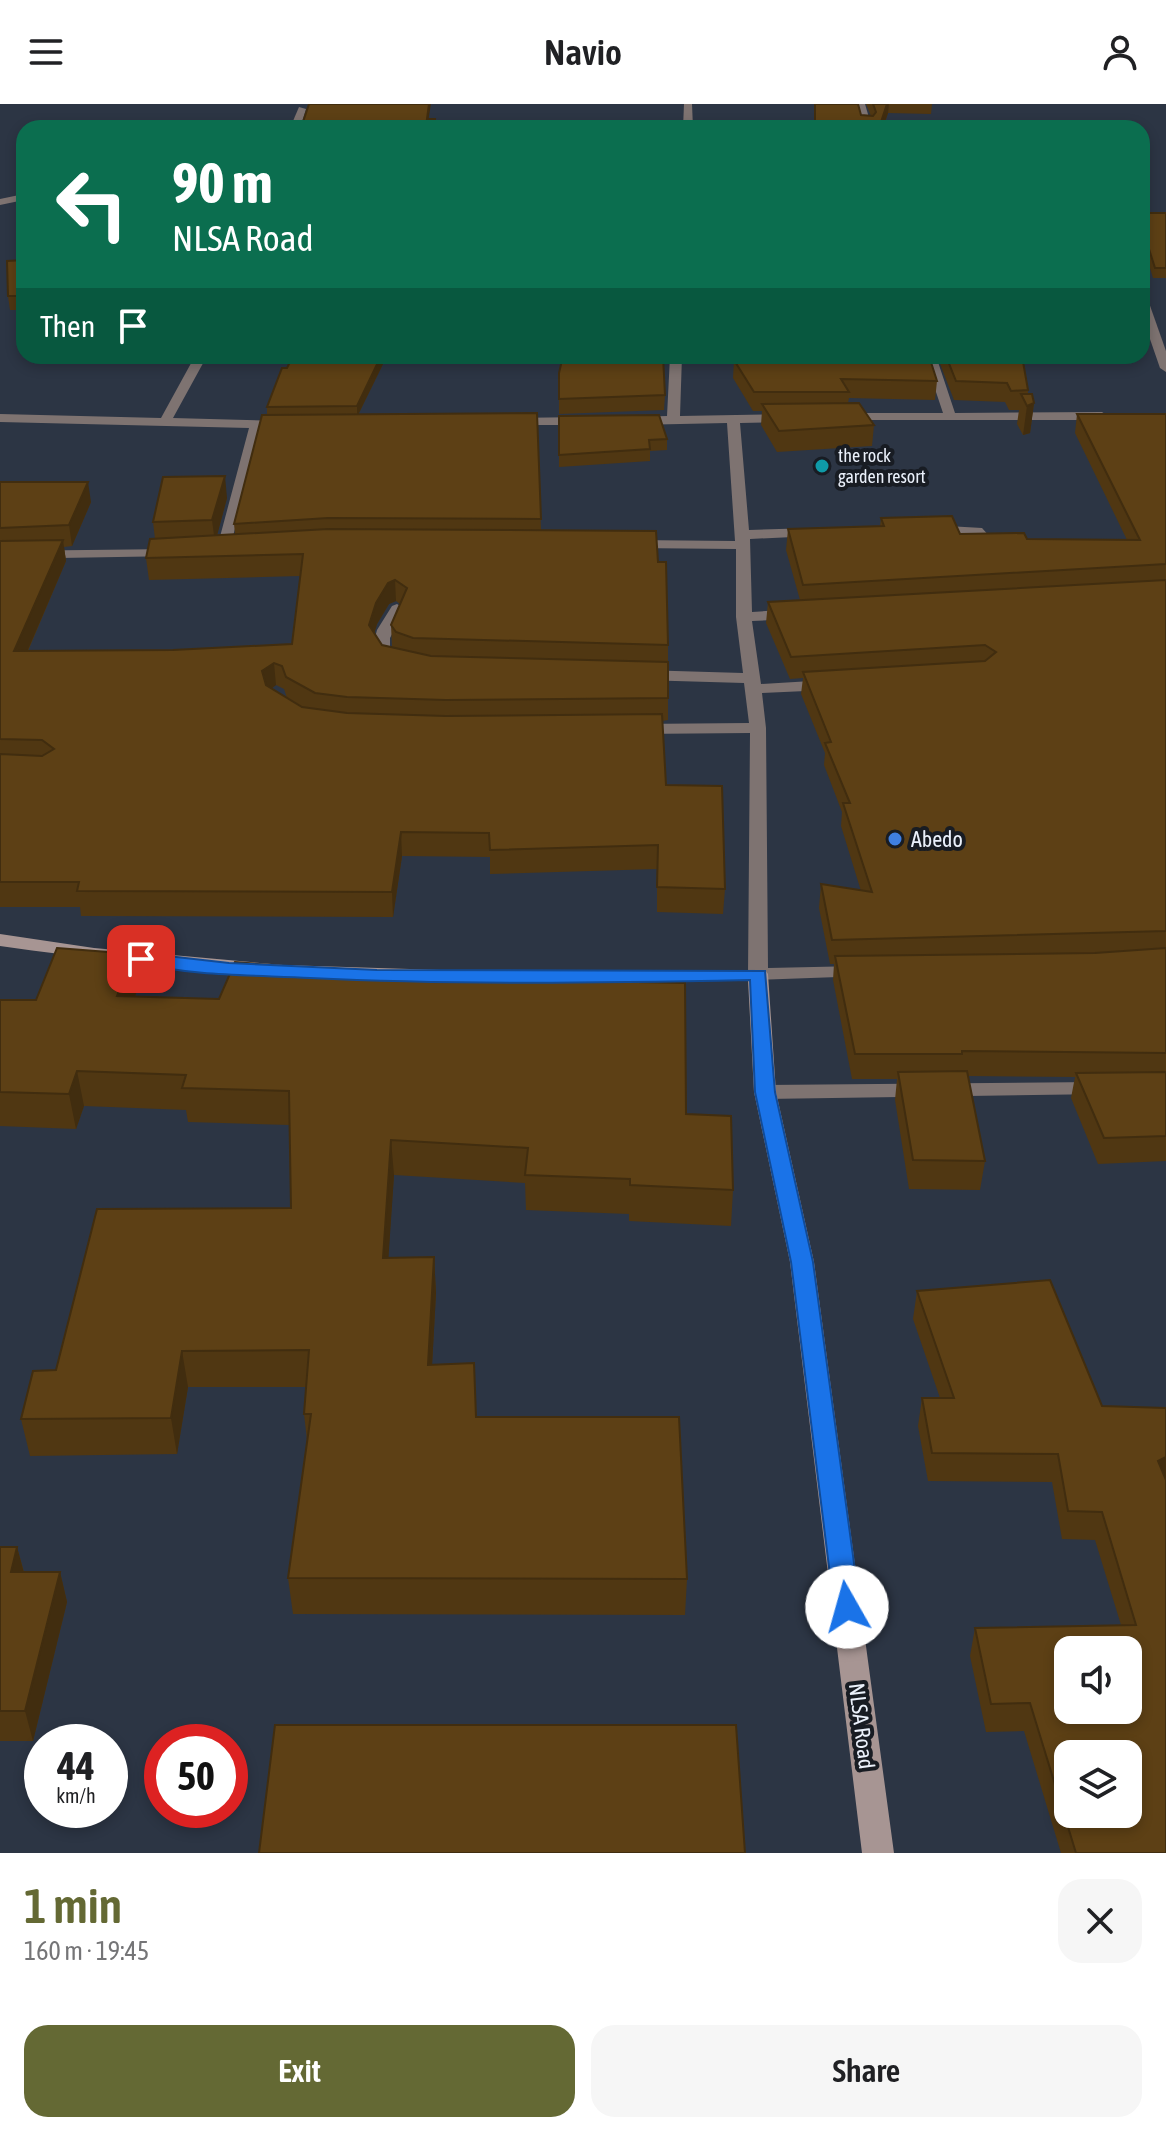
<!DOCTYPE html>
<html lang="en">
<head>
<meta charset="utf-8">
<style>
  :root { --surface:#fff; --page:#f6f6f6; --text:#202124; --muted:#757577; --accent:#646934 }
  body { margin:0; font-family:"Asap Condensed",sans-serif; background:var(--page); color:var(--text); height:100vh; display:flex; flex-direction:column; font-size:30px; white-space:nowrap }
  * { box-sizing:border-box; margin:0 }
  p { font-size:26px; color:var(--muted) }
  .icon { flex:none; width:44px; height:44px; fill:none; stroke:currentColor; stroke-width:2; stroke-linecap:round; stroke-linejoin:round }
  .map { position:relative; height:1749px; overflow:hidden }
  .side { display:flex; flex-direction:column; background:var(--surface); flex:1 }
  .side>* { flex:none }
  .guide { position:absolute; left:16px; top:16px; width:1134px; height:244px; border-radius:24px; box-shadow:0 4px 12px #0003; background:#0b6e4f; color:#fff; overflow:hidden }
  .tools { position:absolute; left:1054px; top:1532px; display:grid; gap:16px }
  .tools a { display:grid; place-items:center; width:88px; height:88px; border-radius:16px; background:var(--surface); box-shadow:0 4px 12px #0003; font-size:40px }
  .speed { position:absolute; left:24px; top:1620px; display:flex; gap:16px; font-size:40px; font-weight:700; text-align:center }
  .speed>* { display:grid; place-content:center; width:104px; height:104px; border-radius:50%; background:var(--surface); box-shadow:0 4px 12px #0003; line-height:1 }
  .speed small { font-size:20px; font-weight:400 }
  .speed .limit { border:12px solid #d22; background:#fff; color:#111 }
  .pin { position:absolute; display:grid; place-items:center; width:68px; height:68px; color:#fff; margin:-34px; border-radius:16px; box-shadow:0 4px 12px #0006 }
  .me { position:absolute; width:88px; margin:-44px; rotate:353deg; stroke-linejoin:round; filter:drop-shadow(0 0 6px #0008) }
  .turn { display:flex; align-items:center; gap:28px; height:168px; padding:0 24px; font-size:36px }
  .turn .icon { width:104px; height:104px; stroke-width:2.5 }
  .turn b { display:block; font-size:56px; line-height:68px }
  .then { display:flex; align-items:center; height:76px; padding:0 24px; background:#0003; gap:16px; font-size:30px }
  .round { display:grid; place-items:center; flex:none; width:84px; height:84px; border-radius:24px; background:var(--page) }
  .overview { display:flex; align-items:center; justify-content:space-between; height:136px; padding:0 24px }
  h1 { font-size:48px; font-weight:600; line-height:60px; color:var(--accent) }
  .button { display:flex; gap:16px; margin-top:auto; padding:16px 24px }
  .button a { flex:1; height:92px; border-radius:24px; background:var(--accent); color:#fff; font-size:32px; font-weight:600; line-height:92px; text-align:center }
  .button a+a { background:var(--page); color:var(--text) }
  header { display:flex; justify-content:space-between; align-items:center; height:104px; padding:0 24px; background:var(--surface); font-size:36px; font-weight:600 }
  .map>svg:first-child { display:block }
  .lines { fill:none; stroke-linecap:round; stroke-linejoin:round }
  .minor { fill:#7e7371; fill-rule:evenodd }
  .secondary { fill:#a79593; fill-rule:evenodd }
  .wall { fill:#503712; fill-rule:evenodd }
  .shaded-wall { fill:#412d0f }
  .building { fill:#5d4015; stroke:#412d0f; stroke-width:2; fill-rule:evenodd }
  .route { fill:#1a73e8; stroke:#114b97; stroke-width:2 }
  .culture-dot { fill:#0f9aa8; stroke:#181c23; stroke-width:3 }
  .shop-dot { fill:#3f7fe0; stroke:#181c23; stroke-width:3 }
  .labels { text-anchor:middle; stroke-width:8; stroke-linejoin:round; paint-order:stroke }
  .far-poi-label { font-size:18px; fill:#ebf1fb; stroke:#181c23; text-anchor:start }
  .poi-label { font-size:22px; fill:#ebf1fb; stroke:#181c23; text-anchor:start }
  .street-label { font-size:22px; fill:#ebf1fb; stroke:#181c23 }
</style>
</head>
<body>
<header><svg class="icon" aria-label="menu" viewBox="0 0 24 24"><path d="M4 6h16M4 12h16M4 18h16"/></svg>Navio<svg class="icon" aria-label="person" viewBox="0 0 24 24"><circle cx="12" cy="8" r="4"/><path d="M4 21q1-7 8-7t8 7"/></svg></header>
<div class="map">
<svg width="1166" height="1749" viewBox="0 0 1166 1749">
  <rect width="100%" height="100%" fill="#2c3544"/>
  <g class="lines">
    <g class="minor">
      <polygon points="684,0 692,0 693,24 683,24"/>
      <polygon points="857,0 865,0 872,24 862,24"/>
      <polygon points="299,3 306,5 300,24 290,24"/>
      <polygon points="24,90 24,96 0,101 0,95"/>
      <polygon points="1142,193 1148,196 1166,247 1166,268 1160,264 1142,212"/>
      <polygon points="195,252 207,252 173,314 286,317 292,321 286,325 262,324 229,447 219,447 217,444 249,324 0,318 0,310 161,314"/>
      <polygon points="670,252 682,252 680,312 786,310 792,314 786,318 740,319 749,426 814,424 821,428 814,432 750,435 752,508 795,505 803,510 795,515 752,517 761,580 828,576 836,581 828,586 762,589 766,624 768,864 859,862 869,868 866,872 758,876 748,870 750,629 637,630 629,625 637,620 749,619 744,579 641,576 633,571 641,566 743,569 736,513 736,445 632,444 625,440 632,436 735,437 727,319 634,321 628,317 634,313 667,312"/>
      <polygon points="924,252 936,252 955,309 1102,308 1108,312 1102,316 837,316 837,310 842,309 943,309"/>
      <polygon points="510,314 586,313 592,317 586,321 505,321 505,315"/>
      <polygon points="930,421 982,424 1000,444 998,447 988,447 973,431 925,428 925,422"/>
      <polygon points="172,445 179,449 177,452 0,455 0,447"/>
      <polygon points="397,500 405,505 390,534 390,547 402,558 394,563 381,557 373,541 377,526 392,502"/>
      <polygon points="1097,978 1105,980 1108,985 1105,990 765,995 757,993 754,988 757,983 765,981"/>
    </g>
    <path class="secondary" d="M0,830L94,844L283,861L473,867L765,866L768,870L776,988L814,1158L894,1749H862L790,1158L754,988L748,876C496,881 250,878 0,842Z"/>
  </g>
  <g class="wall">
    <polygon points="814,0 858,0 861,11 871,12 866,0 932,0 931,10 888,9 883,24 814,24"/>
    <polygon points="1142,109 1166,109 1166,174 1153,174 1142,138"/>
    <polygon points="24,156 24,206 10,206 8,192"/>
    <path d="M293,252H382L383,260L358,311L537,309L541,426L658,458L668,541V616L662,617L666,681L725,785L723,810L657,808V765L490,770V753L402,752L393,813L81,812L80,803H0V378L91,398L72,442L64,443L66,457L28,547L173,546L292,540L300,472L149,476L146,454L155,435L153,418L227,394L217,431L235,430L234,420L267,311V303ZM396,497L400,500L391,521L392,543L382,541L374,530L377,520L389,500ZM276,581L284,585L287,594L272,584Z"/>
    <polygon points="791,252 929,252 937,277 935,296 849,294 848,299 874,321 872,342 777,348 761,321 762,307 753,307 733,274 734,256 792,257"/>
    <polygon points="937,252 1022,252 1028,286 1028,290 1034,299 1030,329 1023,331 1017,320 1019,306 1009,306 1005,298 954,296"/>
    <polygon points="559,269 665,291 664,306 559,310"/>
    <polygon points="1077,310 1166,310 1166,1057 1098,1060 1071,994 1075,973 968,972 985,1057 980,1086 909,1085 895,996 897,975 852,975 833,876 834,860 830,860 819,804 821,780 861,787 841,722 842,708 824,661 825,649 801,590 803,574 790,575 766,519 768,498 800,496 786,446 788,425 880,422 881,414 960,430 1027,435 1127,436 1075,329"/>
    <polygon points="559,312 667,335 667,346 650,347 650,357 559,363"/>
    <polygon points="293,863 294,871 502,875 686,1010 733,1086 731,1122 629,1117 629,1110 526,1106 525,1079 394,1071 388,1154 434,1153 436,1189 432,1261 476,1313 687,1475 685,1511 293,1510 288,1474 307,1336 304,1310 306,1283 188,1283 177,1350 30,1352 21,1315 56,1266 291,1104 290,1021 188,1018 186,1006 84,1002 76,1025 0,1022 0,896 36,896 138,884 135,892 219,895"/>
    <polygon points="917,1187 1102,1302 1166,1304 1166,1749 1061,1749 1024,1627 986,1628 970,1552 975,1524 1121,1521 1095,1436 1062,1435 1052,1378 928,1377 918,1322 922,1294 940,1294 913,1215"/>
    <polygon points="0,1443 17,1443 24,1468 60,1468 67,1498 33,1637 0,1637"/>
  </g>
  <g class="shaded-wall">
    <polygon points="429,0 431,0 427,24 427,15"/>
    <polygon points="887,0 889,0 888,9 883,24 879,24"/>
    <polygon points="381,252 382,252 383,260 357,313 357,302"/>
    <polygon points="1034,299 1030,329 1023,331 1027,302"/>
    <polygon points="225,372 227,394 215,439 212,416"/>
    <polygon points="88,378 91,398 72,442 69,421"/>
    <polygon points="63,436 66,457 18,569 14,547"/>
    <polygon points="395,476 396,497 389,500 377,520 370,543 369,521 376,499 388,479"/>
    <polygon points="274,559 276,581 264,590 262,567"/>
    <polygon points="401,728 402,752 393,813 392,788"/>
    <polygon points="133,850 138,884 123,926 117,892"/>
    <polygon points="77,967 84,1002 76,1025 69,990"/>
    <polygon points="391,1036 394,1071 386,1190 383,1154"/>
    <polygon points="434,1153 436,1189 430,1298 428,1261"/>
    <polygon points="182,1247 188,1283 177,1350 171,1314"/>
    <polygon points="1166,1353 1166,1378 1158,1357"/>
    <polygon points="17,1443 25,1473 11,1468"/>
    <polygon points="60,1468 67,1498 33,1637 25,1607"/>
  </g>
  <g class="building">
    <polygon points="309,0 429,0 427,15 435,15 434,24 301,24"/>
    <polygon points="815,0 858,0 861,11 873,12 876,8 873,0 887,0 879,24 815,24"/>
    <polygon points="1142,109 1166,109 1166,164 1155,164 1142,123"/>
    <polygon points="24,156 24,192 8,192 7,157"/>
    <polygon points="293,252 381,252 357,302 267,303 282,264 287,264"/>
    <polygon points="563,252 663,252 665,291 559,295 559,269"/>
    <polygon points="794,252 929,252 937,277 841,275 849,288 754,288 734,256 795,257"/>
    <polygon points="946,252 1022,252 1028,286 1011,287 1007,279 956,277"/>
    <polygon points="1021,290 1032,290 1034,299 1027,302"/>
    <polygon points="859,299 874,321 779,327 762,300"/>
    <polygon points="537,309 541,415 328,414 234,420 262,311"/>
    <polygon points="1077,310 1166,310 1166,460 803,481 788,425 884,422 881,414 952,412 960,430 1024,429 1027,435 1140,436"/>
    <polygon points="659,311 667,335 649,336 650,345 559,351 559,312"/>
    <polygon points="225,372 212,416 153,418 163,373"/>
    <polygon points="0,378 88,378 69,421 0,424"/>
    <polygon points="328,425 656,427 658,458 666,458 668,541 413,534 396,528 391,521 407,484 395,476 388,479 376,499 369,521 382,541 431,552 668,558 668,594 446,596 347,593 315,589 286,573 282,562 274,559 262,567 266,581 302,603 347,609 446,612 662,610 666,681 722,682 725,785 657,783 658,741 490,746 489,729 401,728 392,788 77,787 79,778 0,778 0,650 42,652 54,645 42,636 0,635 0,437 63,436 14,547 173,546 292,540 303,450 146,454 150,435"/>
    <polygon points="1166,476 1166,827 832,836 821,780 872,788 843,699 850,699 825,639 831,638 803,568 985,557 996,548 985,541 791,553 768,498"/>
    <polygon points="57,844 133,850 117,892 219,895 235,858 293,863 290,870 435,873 436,870 502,870 502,875 685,879 686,1010 731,1012 733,1086 630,1081 630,1075 525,1071 528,1044 391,1036 383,1154 434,1153 428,1261 474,1259 476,1313 679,1313 687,1475 288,1474 311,1310 304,1310 309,1246 182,1247 171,1314 21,1315 33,1267 56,1266 97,1105 291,1104 289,987 182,984 186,971 77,967 69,990 0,988 0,896 36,896"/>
    <polygon points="1166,844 1166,949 962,947 962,950 855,950 835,852 1095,849"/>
    <polygon points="967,967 985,1057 913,1056 898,968"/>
    <polygon points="1166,968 1166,1032 1104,1034 1076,969"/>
    <path d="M1050,1176L1102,1302L1166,1304V1353L1158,1357L1166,1376V1749H1076L1030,1599L991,1600L975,1524L1136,1521L1102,1408L1068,1407L1058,1350L932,1349L922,1294H954L917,1187ZM1068,1546H1128V1606H1068ZM1068,1650H1128V1710H1068Z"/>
    <polygon points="0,1443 17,1443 11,1468 60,1468 25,1607 0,1607"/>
    <polygon points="275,1621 736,1621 745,1749 259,1749"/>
  </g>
  <path class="route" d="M141,849L229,859L377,866L765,867L775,988L813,1158L860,1503L856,1511L847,1514L838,1511L834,1503L791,1158L755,988L750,876C603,879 457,881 310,874C254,871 189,872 134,858L132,855Z"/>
  <circle class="culture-dot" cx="822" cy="362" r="8"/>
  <circle class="shop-dot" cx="895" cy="735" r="8"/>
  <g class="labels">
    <g class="far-poi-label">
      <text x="838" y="358">the rock<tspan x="838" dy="21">garden resort</tspan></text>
    </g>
    <g class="poi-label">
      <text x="911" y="743">Abedo</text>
    </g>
    <g class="street-label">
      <text transform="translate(862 1622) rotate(83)" y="8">NLSA Road</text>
    </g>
  </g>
</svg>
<div class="tools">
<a><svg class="icon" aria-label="sound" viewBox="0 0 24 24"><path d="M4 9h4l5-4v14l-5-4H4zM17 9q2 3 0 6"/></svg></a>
<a><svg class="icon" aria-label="layers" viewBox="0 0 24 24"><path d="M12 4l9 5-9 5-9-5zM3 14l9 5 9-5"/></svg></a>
</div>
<div class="speed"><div>44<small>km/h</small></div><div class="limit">50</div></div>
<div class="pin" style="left:141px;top:855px;background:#d93025"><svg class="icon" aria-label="arrive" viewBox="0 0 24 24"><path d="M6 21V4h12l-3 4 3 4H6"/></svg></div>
<svg class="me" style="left:847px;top:1503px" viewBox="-20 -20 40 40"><circle r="19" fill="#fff"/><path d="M0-13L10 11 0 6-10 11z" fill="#1a73e8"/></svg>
<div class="guide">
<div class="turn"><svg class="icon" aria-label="left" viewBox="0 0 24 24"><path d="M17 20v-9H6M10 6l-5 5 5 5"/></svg><div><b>90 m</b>NLSA Road</div></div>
<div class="then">Then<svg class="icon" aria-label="arrive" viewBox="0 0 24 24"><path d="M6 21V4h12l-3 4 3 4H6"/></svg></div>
</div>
</div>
<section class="side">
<div class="overview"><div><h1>1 min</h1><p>160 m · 19:45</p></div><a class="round"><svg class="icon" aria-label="close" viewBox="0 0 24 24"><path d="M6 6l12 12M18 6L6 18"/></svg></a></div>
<div class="button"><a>Exit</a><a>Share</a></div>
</section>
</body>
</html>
